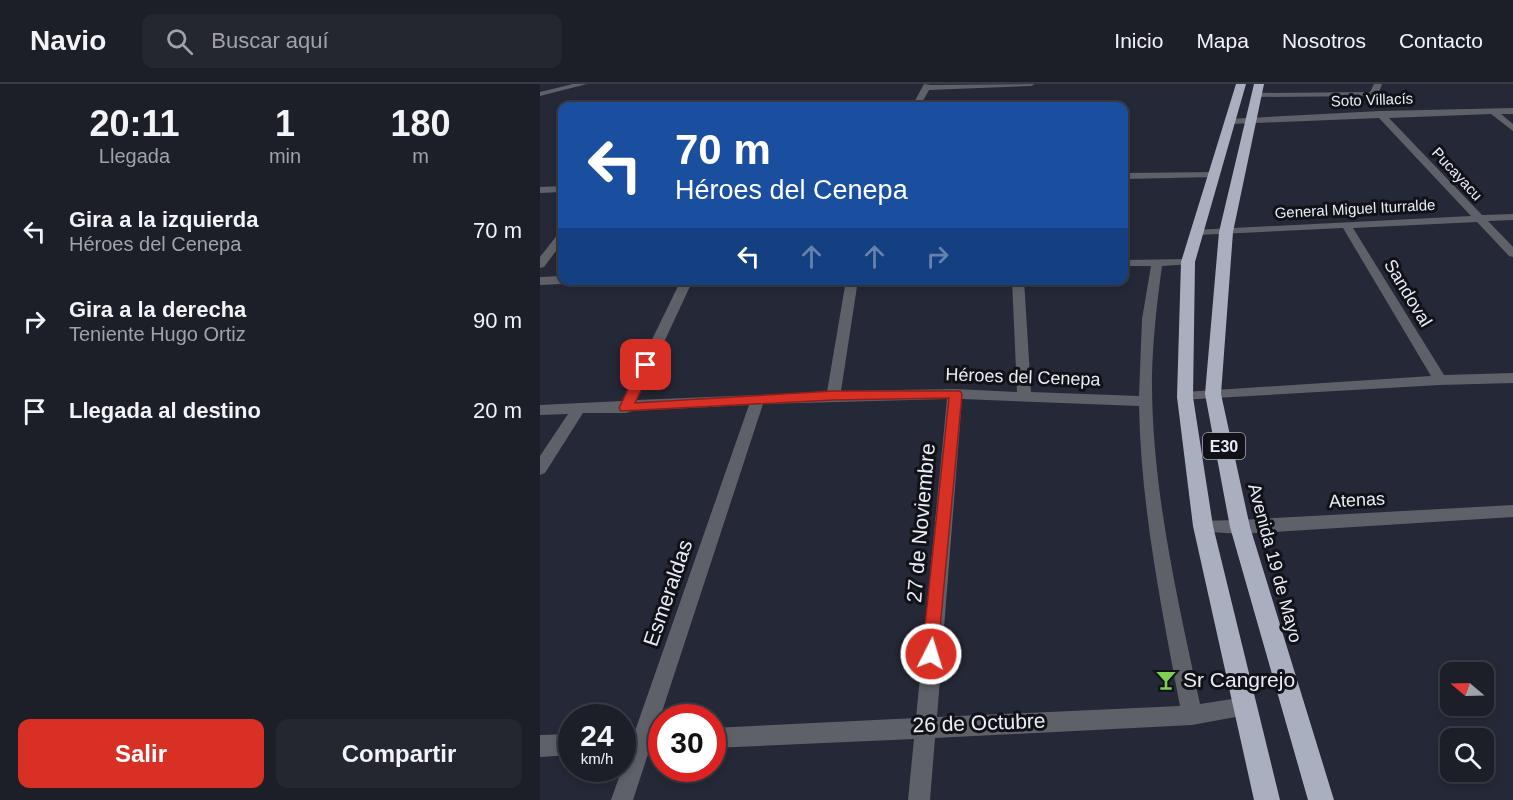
<!DOCTYPE html>
<html lang="es">
<head>
<meta charset="utf-8">
<style>
  :root { --surface:#1c1e28; --page:#252730; --text:#f1f3f6; --muted:#a0a2a8; --line:#3a3c45; --accent:#d93025 }
  body { margin:0; font-family:Arial,sans-serif; background:var(--page); color:var(--text); height:100vh; display:flex; flex-direction:column; font-size:22px; white-space:nowrap }
  * { box-sizing:border-box; margin:0 }
  p { font-size:20px; color:var(--muted) }
  .icon { flex:none; width:33px; height:33px; fill:none; stroke:currentColor; stroke-width:2; stroke-linecap:round; stroke-linejoin:round }
  .map { position:relative; flex:1; overflow:hidden }
  .side { display:flex; flex-direction:column; background:var(--surface); width:540px }
  .side>* { flex:none }
  .top-card { position:absolute; left:18px; top:18px; width:570px; height:183px; border-radius:12px; box-shadow:0 3px 9px #0003,0 0 0 2px var(--line); background:#1a4fa0; color:#fff; overflow:hidden }
  .needle { width:39px; rotate:289deg }
  .buttons { position:absolute; left:900px; top:578px; display:grid; gap:12px }
  .buttons a { display:grid; place-items:center; width:54px; height:54px; border-radius:12px; background:var(--surface); box-shadow:0 3px 9px #0003,0 0 0 2px var(--line); font-size:30px }
  .speed { position:absolute; left:18px; top:620px; display:flex; gap:12px; font-size:30px; font-weight:700; text-align:center }
  .speed>* { display:grid; place-content:center; width:78px; height:78px; border-radius:50%; background:var(--surface); box-shadow:0 3px 9px #0003,0 0 0 2px var(--line); line-height:1 }
  .speed small { font-size:15px; font-weight:400 }
  .speed .limit { border:9px solid #d22; background:#fff; color:#111 }
  .pin { position:absolute; display:grid; place-items:center; width:51px; height:51px; color:#fff; margin:-26px; border-radius:12px; box-shadow:0 3px 9px #0006 }
  .me { position:absolute; width:66px; margin:-33px; rotate:5deg; stroke-linejoin:round; filter:drop-shadow(0 0 4px #0008) }
  .turn { display:flex; align-items:center; gap:21px; height:126px; padding:0 18px; font-size:27px }
  .turn .icon { width:78px; height:78px; stroke-width:2.5 }
  .turn b { display:block; font-size:42px; line-height:51px }
  .lanes { display:flex; align-items:center; height:57px; padding:0 18px; background:#0003; justify-content:center; gap:30px; direction:ltr }
  .lanes .off { opacity:.35 }
  .eta { display:flex; justify-content:space-evenly; align-items:center; height:102px; text-align:center }
  .eta b { font-size:36px; font-weight:700; line-height:42px }
  .cta { display:flex; gap:12px; margin-top:auto; padding:12px 18px }
  .cta a { flex:1; height:69px; border-radius:12px; background:var(--accent); color:#fff; font-size:24px; font-weight:700; line-height:69px; text-align:center }
  .cta a+a { background:var(--page); color:var(--text) }
  ul { padding:0; list-style:none }
  li { display:flex; align-items:center; gap:18px; height:90px; padding:0 18px }
  li div { flex:1 }
  li b { display:block; font-size:22px }
  li em { font-style:normal }
  header { display:flex; align-items:center; gap:36px; box-sizing:border-box; height:84px; padding:0 30px; background:var(--surface); border-bottom:2px solid var(--line) }
  header strong { font-size:28px }
  nav { display:flex; gap:33px; margin-inline-start:auto; font-size:21px }
  .search { width:420px; height:54px; background:var(--page); display:flex; align-items:center; gap:15px; box-sizing:border-box; padding:0 21px; border-radius:12px; color:var(--muted); font-size:22px }
  main { display:flex; flex:1; min-height:0 }
  .map>svg:first-child { display:block }
  .lines { fill:none; stroke-linecap:round; stroke-linejoin:round }
  .minor { fill:#5f6168; fill-rule:evenodd }
  .highway { fill:#aaafc0; fill-rule:evenodd }
  .route { fill:#d93025; stroke:#8d1f18; stroke-width:1.5 }
  .labels { text-anchor:middle; stroke-width:6; stroke-linejoin:round; paint-order:stroke }
  .far-street-label { font-size:15px; fill:#e9ecf5; stroke:#101217 }
  .shield { fill:#101217; stroke:#a8abb2; stroke-width:1.5 }
  .shield-label { font-size:16px; font-weight:bold; fill:#e9ecf5 }
  .street-label { font-size:18px; fill:#e9ecf5; stroke:#101217 }
  .near-street-label { font-size:21px; fill:#e9ecf5; stroke:#101217 }
  .near-poi-label { font-size:21px; fill:#e9ecf5; stroke:#101217; text-anchor:start }
</style>
</head>
<body>
<header>
<strong>Navio</strong>
<div class="search"><svg class="icon" aria-label="search" viewBox="0 0 24 24"><circle cx="10" cy="10" r="6"/><path d="M15 15l6 6"/></svg>Buscar aquí</div>
<nav><a>Inicio</a><a>Mapa</a><a>Nosotros</a><a>Contacto</a></nav>
</header>
<main>
<section class="side">
<div class="eta">
<div><b>20:11</b><p>Llegada</p></div>
<div><b>1</b><p>min</p></div>
<div><b>180</b><p>m</p></div>
</div>
<ul>
<li><svg class="icon" aria-label="left" viewBox="0 0 24 24"><path d="M17 20v-9H6M10 6l-5 5 5 5"/></svg><div><b>Gira a la izquierda</b><p>Héroes del Cenepa</p></div><em>70 m</em></li>
<li><svg class="icon" aria-label="right" viewBox="0 0 24 24"><path d="M7 20v-9h11M14 6l5 5-5 5"/></svg><div><b>Gira a la derecha</b><p>Teniente Hugo Ortiz</p></div><em>90 m</em></li>
<li><svg class="icon" aria-label="arrive" viewBox="0 0 24 24"><path d="M6 21V4h12l-3 4 3 4H6"/></svg><div><b>Llegada al destino</b></div><em>20 m</em></li>
</ul>
<div class="cta"><a>Salir</a><a>Compartir</a></div>
</section>
<div class="map">
<svg width="973" height="716" viewBox="0 0 973 716">
  <rect width="100%" height="100%" fill="#252836"/>
  <g class="lines">
    <g class="minor">
      <polygon points="33,0 47,0 0,12 0,8"/>
      <polygon points="384,0 391,1 495,0 491,2 389,6 380,22 372,22"/>
      <polygon points="834,0 842,0 838,11 830,12 716,13 712,11 716,9 830,8"/>
      <polygon points="973,24 973,30 961,30 973,40 973,47 951,30 849,34 942,131 973,130 973,136 948,137 973,163 973,173 969,172 937,138 813,144 904,291 973,289 973,299 900,301 640,316 638,313 645,308 891,292 803,144 658,151 654,150 654,146 931,132 839,34 692,40 688,37 689,35 840,27"/>
      <polygon points="678,88 680,90 675,93 584,95 584,89"/>
      <polygon points="22,102 22,108 0,109 0,103"/>
      <polygon points="22,149 22,159 4,183 0,184 0,173 18,150"/>
      <path d="M648,175L654,178L652,180L622,182C617,218 613,254 612,291C611,402 637,512 660,620L705,613L712,616L715,623L712,630L652,641L395,654L390,716H368L374,655L172,664V644L376,634L407,315L223,320L116,646H122V666L109,667L93,716H71L88,668H82V647H95L209,321L92,327L86,329H43L5,389L0,391V372L28,330L0,331V321L82,317L141,196H153L97,316L287,308L306,196H318L301,307L415,305L477,308L472,196H484L491,308L599,312L602,235L611,182H584V176ZM422,315L599,322C601,423 621,522 640,622L397,633Z"/>
      <polygon points="0,193 22,192 22,196 28,196 22,200 0,201"/>
      <polygon points="973,421 973,433 700,450 657,447 655,442 657,437 700,436"/>
      <polygon points="32,650 32,671 0,673 0,651"/>
    </g>
    <g class="highway">
      <polygon points="696,0 706,0 655,178 653,313 673,442 740,716 714,716 653,442 637,313 641,178"/>
      <polygon points="714,0 724,0 693,148 681,310 710,443 794,716 768,716 690,443 665,310 679,148"/>
    </g>
  </g>
  <polygon class="route" points="106,277 113,281 95,319 293,307 420,307 422,310 397,576 391,578 385,576 382,570 409,314 293,316 81,327 79,324 100,281"/>
  <defs>
    <g id="bar-bare" transform="scale(1.62)"><path d="M-6-5H6L.8 .8V4.5H3.5V6h-7V4.5H-.8V.8Z" fill="#7fd052" stroke="#101217" stroke-width="2.5" paint-order="stroke"/></g>
  </defs>
  <g fill-rule="evenodd">
    <use href="#bar-bare" x="626" y="596"/>
  </g>
  <g class="labels">
    <g class="far-street-label">
      <text transform="translate(832 16) rotate(-2)" y="5">Soto Villacís</text>
      <text transform="translate(917 90) rotate(47)" y="5">Pucayacu</text>
      <text transform="translate(815 125) rotate(-3)" y="5">General Miguel Iturralde</text>
    </g>
    <rect class="shield" x="663" y="349" width="42" height="26" rx="4.5"/>
    <g class="shield-label">
      <text x="684" y="368">E30</text>
    </g>
    <g class="street-label">
      <text transform="translate(868 209) rotate(59)" y="6">Sandoval</text>
      <text transform="translate(483 293) rotate(2)" y="6">Héroes del Cenepa</text>
      <text transform="translate(817 416) rotate(-3)" y="6">Atenas</text>
      <text transform="translate(735 479) rotate(75)" y="6">Avenida 19 de Mayo</text>
    </g>
    <g class="near-street-label">
      <text transform="translate(381 439) rotate(-85)" y="7">27 de Noviembre</text>
      <text transform="translate(128 509) rotate(-71)" y="7">Esmeraldas</text>
      <text transform="translate(439 639) rotate(-2)" y="7">26 de Octubre</text>
    </g>
    <g class="near-poi-label">
      <text x="643" y="603">Sr Cangrejo</text>
    </g>
  </g>
</svg>
<div class="buttons">
<a><svg class="needle" viewBox="-14 -14 28 28"><path d="M0-13l5 13h-10z" fill="#e53935"/><path d="M0 13l5-13h-10z" fill="#a0a2a8"/></svg></a>
<a><svg class="icon" aria-label="search" viewBox="0 0 24 24"><circle cx="10" cy="10" r="6"/><path d="M15 15l6 6"/></svg></a>
</div>
<div class="speed"><div>24<small>km/h</small></div><div class="limit">30</div></div>
<div class="pin" style="left:106px;top:281px;background:#d93025"><svg class="icon" aria-label="arrive" viewBox="0 0 24 24"><path d="M6 21V4h12l-3 4 3 4H6"/></svg></div>
<svg class="me" style="left:391px;top:570px" viewBox="-20 -20 40 40"><circle r="17" fill="#d93025" stroke="#fff" stroke-width="3"/><path d="M0-11L8 9 0 5-8 9z" fill="#fff"/></svg>
<div class="top-card">
<div class="turn"><svg class="icon" aria-label="left" viewBox="0 0 24 24"><path d="M17 20v-9H6M10 6l-5 5 5 5"/></svg><div><b>70 m</b>Héroes del Cenepa</div></div>
<div class="lanes"><svg class="icon" aria-label="left" viewBox="0 0 24 24"><path d="M17 20v-9H6M10 6l-5 5 5 5"/></svg><svg class="icon off" aria-label="ahead" viewBox="0 0 24 24"><path d="M12 20V5M6 11l6-6 6 6"/></svg><svg class="icon off" aria-label="ahead" viewBox="0 0 24 24"><path d="M12 20V5M6 11l6-6 6 6"/></svg><svg class="icon off" aria-label="right" viewBox="0 0 24 24"><path d="M7 20v-9h11M14 6l5 5-5 5"/></svg></div>
</div>
</div>
</main>
</body>
</html>
